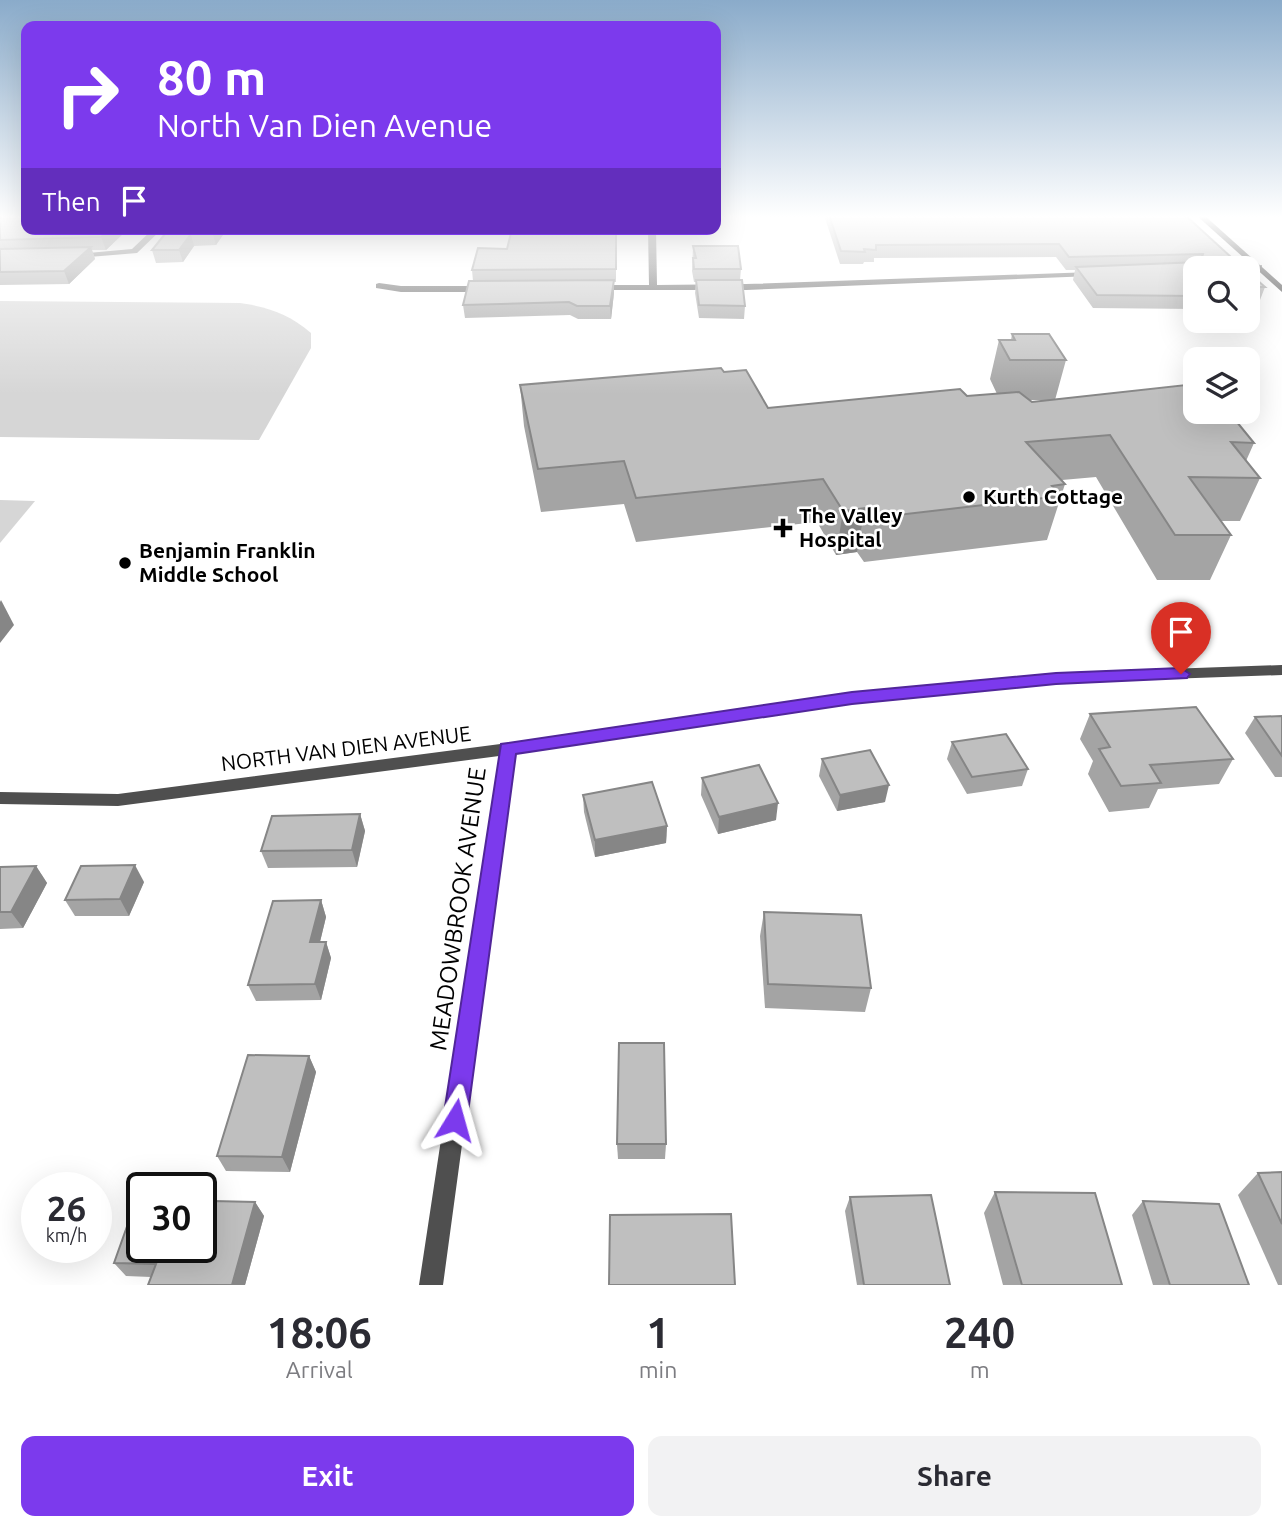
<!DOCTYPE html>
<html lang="en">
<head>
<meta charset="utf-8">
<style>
  :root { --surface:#fff; --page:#f2f2f3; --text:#2b2b33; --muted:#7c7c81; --accent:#7c3aed }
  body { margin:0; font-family:Ubuntu,sans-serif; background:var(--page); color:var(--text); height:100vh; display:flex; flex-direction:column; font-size:26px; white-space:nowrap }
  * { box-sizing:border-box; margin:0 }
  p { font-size:23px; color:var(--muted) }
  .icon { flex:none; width:38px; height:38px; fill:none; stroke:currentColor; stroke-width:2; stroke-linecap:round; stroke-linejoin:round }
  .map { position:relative; height:1285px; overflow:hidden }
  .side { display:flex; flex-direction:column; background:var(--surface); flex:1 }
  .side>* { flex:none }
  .top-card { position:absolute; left:21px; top:21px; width:700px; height:214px; border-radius:14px; box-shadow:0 7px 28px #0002; background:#7c3aed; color:#fff; overflow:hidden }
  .fabs { position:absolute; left:1183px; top:256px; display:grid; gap:14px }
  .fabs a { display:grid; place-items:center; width:77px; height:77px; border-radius:14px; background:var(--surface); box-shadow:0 7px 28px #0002; font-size:35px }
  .speed { position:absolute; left:21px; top:1172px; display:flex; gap:14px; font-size:35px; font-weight:700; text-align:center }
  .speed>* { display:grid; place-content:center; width:91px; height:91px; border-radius:50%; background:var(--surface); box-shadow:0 7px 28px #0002; line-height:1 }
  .speed small { font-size:18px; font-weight:400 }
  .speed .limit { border:4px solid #111; border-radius:10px; background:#fff; color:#111 }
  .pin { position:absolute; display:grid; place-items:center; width:60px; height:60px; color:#fff; margin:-72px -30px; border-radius:50% 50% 50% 0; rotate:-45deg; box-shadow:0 0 7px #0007 }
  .pin .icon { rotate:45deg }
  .me { position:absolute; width:77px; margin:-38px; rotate:8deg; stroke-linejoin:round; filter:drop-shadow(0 0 5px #0008) }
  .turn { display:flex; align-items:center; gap:24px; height:147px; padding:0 21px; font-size:32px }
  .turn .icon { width:91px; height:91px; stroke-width:2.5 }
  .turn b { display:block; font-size:49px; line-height:60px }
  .then { display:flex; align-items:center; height:66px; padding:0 21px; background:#0003; gap:14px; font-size:26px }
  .eta { display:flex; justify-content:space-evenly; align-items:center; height:119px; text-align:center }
  .eta b { font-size:42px; font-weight:600; line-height:49px }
  .cta { display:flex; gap:14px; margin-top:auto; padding:14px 21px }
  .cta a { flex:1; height:80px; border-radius:14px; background:var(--accent); color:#fff; font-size:28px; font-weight:600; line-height:80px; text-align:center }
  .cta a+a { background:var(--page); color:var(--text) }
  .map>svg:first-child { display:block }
  .green { fill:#d6d6d6 }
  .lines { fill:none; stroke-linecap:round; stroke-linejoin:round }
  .street { fill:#4f4f4f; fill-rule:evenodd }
  .secondary { fill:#1c1c1c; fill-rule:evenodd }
  .wall { fill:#a4a4a4; fill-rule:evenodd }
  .shaded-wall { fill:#868686 }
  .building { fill:#bfbfbf; stroke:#868686; stroke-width:2 }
  .route { fill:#7c3aed; stroke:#51269a; stroke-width:2 }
  .poi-dot { fill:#000; stroke:#fff; stroke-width:2.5 }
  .labels { text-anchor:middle; stroke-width:5; stroke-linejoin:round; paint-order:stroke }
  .poi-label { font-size:21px; font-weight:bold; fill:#000; stroke:#fff; text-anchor:start }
  .street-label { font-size:21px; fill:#000; stroke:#fff }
  .near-street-label { font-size:24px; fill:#000; stroke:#fff }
</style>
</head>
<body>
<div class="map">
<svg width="1282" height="1285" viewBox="0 0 1282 1285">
  <rect width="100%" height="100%" fill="#fff"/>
  <g class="green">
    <path d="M0,301L240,303C268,307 289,314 311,333V348L259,440L0,437Z"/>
    <polygon points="0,500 35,501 0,543"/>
  </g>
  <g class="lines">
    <g class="street">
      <polygon points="153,229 162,229 137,253 77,258 73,256 77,254 132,249"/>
      <polygon points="648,229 656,229 657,285 746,284 1092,272 1096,274 1092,276 746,290 592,290 592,286 595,285 649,285"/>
      <polygon points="1262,265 1262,269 1259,269 1238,268 1242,266"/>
      <polygon points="379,283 401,286 484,286 488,289 484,292 401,292 376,288 376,284"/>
      <polygon points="1282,665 1282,675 1056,683 852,703 515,754 443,1285 419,1285 499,756 118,806 0,804 0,792 118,794 508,743 852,693 1056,673"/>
    </g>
    <polygon class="secondary" points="1196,215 1204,215 1282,285 1282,292"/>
  </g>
  <g class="wall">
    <polygon points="0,215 26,229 128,229 106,250 92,250 95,259 69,284 0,285"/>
    <polygon points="824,215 1185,215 1243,268 1195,268 1195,309 1093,308 1073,280 1075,270 1066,270 1056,257 874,258 874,262 864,262 863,264 840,264"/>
    <polygon points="169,229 227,229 216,245 194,246 183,262 156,263 152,250"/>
    <polygon points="616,229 616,282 614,282 614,293 611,319 578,319 570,315 465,318 463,305 473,281 472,270 507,249"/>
    <polygon points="693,246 741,269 740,280 745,306 744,319 699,318 695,293 696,282 694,282 692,271"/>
    <polygon points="1248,272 1265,287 1260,300 1248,301"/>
    <path d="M1012,334L1066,360L1055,400L1254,443L1246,461L1260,478L1240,521H1220L1231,535L1210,580H1157L1096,477L1062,480L1065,484L1047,540L864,562L857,552L836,555L817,522L636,542L624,504L541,512L524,426L520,385L724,372L768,408L997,394L990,379L999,340H1011ZM1030,400H1047L1032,402Z"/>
    <polygon points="1090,714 1233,759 1219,784 1158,789 1149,808 1109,812 1088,774 1093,761 1080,739"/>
    <polygon points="1282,716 1282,777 1275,777 1245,733 1255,717"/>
    <polygon points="952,742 1028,769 1022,786 967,794 947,759"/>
    <polygon points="822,759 885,802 837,811 819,776"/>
    <polygon points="702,778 776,820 718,834 701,795"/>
    <polygon points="583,795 667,826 666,843 595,857 584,812"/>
    <polygon points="360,814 365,831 357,867 268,868 261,851"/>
    <polygon points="36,866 47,883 23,928 0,929 0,867"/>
    <polygon points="144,882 129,916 75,916 65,900"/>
    <polygon points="321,900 326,917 320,942 326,942 331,958 321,1000 256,1001 248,985"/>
    <polygon points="764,912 871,988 865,1012 765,1008 760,936"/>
    <polygon points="309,1056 316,1072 290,1172 226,1171 217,1156"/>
    <polygon points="617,1144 666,1144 665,1159 618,1159"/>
    <polygon points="1282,1172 1282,1285 1278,1285 1238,1195 1258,1173"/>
    <polygon points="995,1192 1122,1285 1003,1285 984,1213"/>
    <polygon points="850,1197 950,1285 857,1285 845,1211"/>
    <polygon points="1143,1201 1249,1285 1153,1285 1132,1215"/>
    <polygon points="255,1202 264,1216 245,1285 148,1285 151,1277 126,1276 114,1263 207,1220"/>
  </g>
  <g class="shaded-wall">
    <polygon points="111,229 128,229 106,250 101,237"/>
    <polygon points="215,229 227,229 216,245 212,232"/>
    <polygon points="191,234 194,246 183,262 179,250"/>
    <polygon points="91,247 95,259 69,284 64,271"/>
    <polygon points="614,280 614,293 611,319 610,306"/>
    <polygon points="865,508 857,552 836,555 843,511"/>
    <polygon points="1,600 14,625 0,643 0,602"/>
    <polygon points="889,785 885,802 837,811 840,795"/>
    <polygon points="778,803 776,820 718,834 719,817"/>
    <polygon points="360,814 365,831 357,867 352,850"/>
    <polygon points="667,826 666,843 595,857 595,840"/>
    <polygon points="135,865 144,882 129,916 120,899"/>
    <polygon points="36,866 47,883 23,928 11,912"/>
    <polygon points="321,900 326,917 316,958 310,942"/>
    <polygon points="326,942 331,958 321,1000 315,984"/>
    <polygon points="309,1056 316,1072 290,1172 282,1157"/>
    <polygon points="255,1202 264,1216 245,1285 232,1285"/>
  </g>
  <g class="building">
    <polygon points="0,215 26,215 26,229 111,229 101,237 0,240"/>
    <polygon points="829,215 1185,215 1243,268 1195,268 1195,296 1097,295 1076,267 1200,262 1203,254 1069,257 1059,244 876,245 876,250 864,249 865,252 841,251"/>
    <polygon points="169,229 215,229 212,232 191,234 179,250 152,250"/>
    <polygon points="512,229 616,229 616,269 472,270 478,248 507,249"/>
    <polygon points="693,246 738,246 741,269 694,269 693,258 696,258"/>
    <polygon points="91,247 64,271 0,272 0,249"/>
    <polygon points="1248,272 1265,287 1248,287"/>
    <polygon points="614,280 610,306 577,306 569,302 463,305 469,281"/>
    <polygon points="696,280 742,280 745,306 699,305"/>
    <polygon points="1012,334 1049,334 1066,360 1010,360 999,340 1015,340"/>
    <polygon points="721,368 724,372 746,370 768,408 960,389 967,396 1019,392 1032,402 1195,384 1195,411 1228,411 1254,443 1231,442 1260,478 1189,477 1231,535 1175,535 1110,435 1026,442 1065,484 1052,486 1061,496 872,518 865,508 843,511 823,479 636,498 624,461 538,469 520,385"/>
    <polygon points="1196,707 1233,759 1150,765 1161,783 1121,786 1099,749 1110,747 1090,714"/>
    <polygon points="1282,716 1282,756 1255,717"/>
    <polygon points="1006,734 1028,769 972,777 952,742"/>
    <polygon points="870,750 889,785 840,795 822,759"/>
    <polygon points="759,765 778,803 719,817 702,778"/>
    <polygon points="652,782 667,826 595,840 583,795"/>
    <polygon points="360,814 352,850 261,851 272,816"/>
    <polygon points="135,865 120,899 65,900 81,866"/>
    <polygon points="36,866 11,912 0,912 0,867"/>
    <polygon points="321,900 310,942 326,942 315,984 248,985 273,901"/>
    <polygon points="764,912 861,915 871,988 768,984"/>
    <polygon points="619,1043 664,1043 666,1144 617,1144"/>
    <polygon points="248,1055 309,1056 282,1157 217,1156"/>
    <polygon points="1282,1172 1282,1224 1258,1173"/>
    <polygon points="995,1192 1095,1193 1122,1285 1022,1285"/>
    <polygon points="931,1195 950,1285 864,1285 850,1197"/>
    <polygon points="213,1201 255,1202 232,1285 148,1285 156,1264 114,1263 130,1218 142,1219 142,1248 201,1248 201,1220 207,1220"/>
    <polygon points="1143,1201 1219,1204 1249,1285 1170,1285"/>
    <polygon points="731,1214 735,1285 609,1285 610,1215"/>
  </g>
  <linearGradient id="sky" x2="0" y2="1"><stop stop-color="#8aabca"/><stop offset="0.55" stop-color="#fff"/><stop offset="1" stop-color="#fff" stop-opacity="0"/></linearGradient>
  <rect width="1282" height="394" fill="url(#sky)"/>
  <polygon class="route" points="1181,668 1190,674 1187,678 1056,684 852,704 516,754 467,1120 463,1129 455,1132 446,1129 443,1120 501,744 852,692 1056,673"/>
  <g class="poi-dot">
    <circle cx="969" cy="497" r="7"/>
    <path d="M779.5 517.5h7v7h7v7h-7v7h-7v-7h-7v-7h7z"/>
    <circle cx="125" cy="563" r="7"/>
  </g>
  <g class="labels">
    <g class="poi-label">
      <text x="983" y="504">Kurth Cottage</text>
      <text x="799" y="523">The Valley<tspan x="799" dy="24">Hospital</tspan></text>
      <text x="139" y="558">Benjamin Franklin<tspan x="139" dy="24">Middle School</tspan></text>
    </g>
    <g class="street-label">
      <text transform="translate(346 749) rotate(-7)" y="7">NORTH VAN DIEN AVENUE</text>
    </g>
    <g class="near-street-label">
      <text transform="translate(458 909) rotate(-82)" y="8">MEADOWBROOK AVENUE</text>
    </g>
  </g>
</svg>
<div class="fabs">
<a><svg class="icon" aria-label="search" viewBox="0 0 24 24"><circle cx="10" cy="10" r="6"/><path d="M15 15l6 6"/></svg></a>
<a><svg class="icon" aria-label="layers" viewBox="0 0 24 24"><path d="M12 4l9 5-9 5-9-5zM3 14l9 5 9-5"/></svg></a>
</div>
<div class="speed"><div>26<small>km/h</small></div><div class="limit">30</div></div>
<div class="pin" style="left:1181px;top:674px;background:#d93025"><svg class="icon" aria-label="arrive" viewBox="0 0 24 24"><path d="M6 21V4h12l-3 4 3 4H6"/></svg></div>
<svg class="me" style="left:455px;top:1120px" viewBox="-20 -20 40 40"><path d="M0-17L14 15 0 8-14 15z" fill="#7c3aed" stroke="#fff" stroke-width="4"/></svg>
<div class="top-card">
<div class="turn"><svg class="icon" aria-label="right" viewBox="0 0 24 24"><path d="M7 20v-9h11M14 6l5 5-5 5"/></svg><div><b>80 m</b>North Van Dien Avenue</div></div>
<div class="then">Then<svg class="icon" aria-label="arrive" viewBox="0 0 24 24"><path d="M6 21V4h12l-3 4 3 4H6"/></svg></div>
</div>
</div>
<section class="side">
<div class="eta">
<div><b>18:06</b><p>Arrival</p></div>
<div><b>1</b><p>min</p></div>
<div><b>240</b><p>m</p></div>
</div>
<div class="cta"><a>Exit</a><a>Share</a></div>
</section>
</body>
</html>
